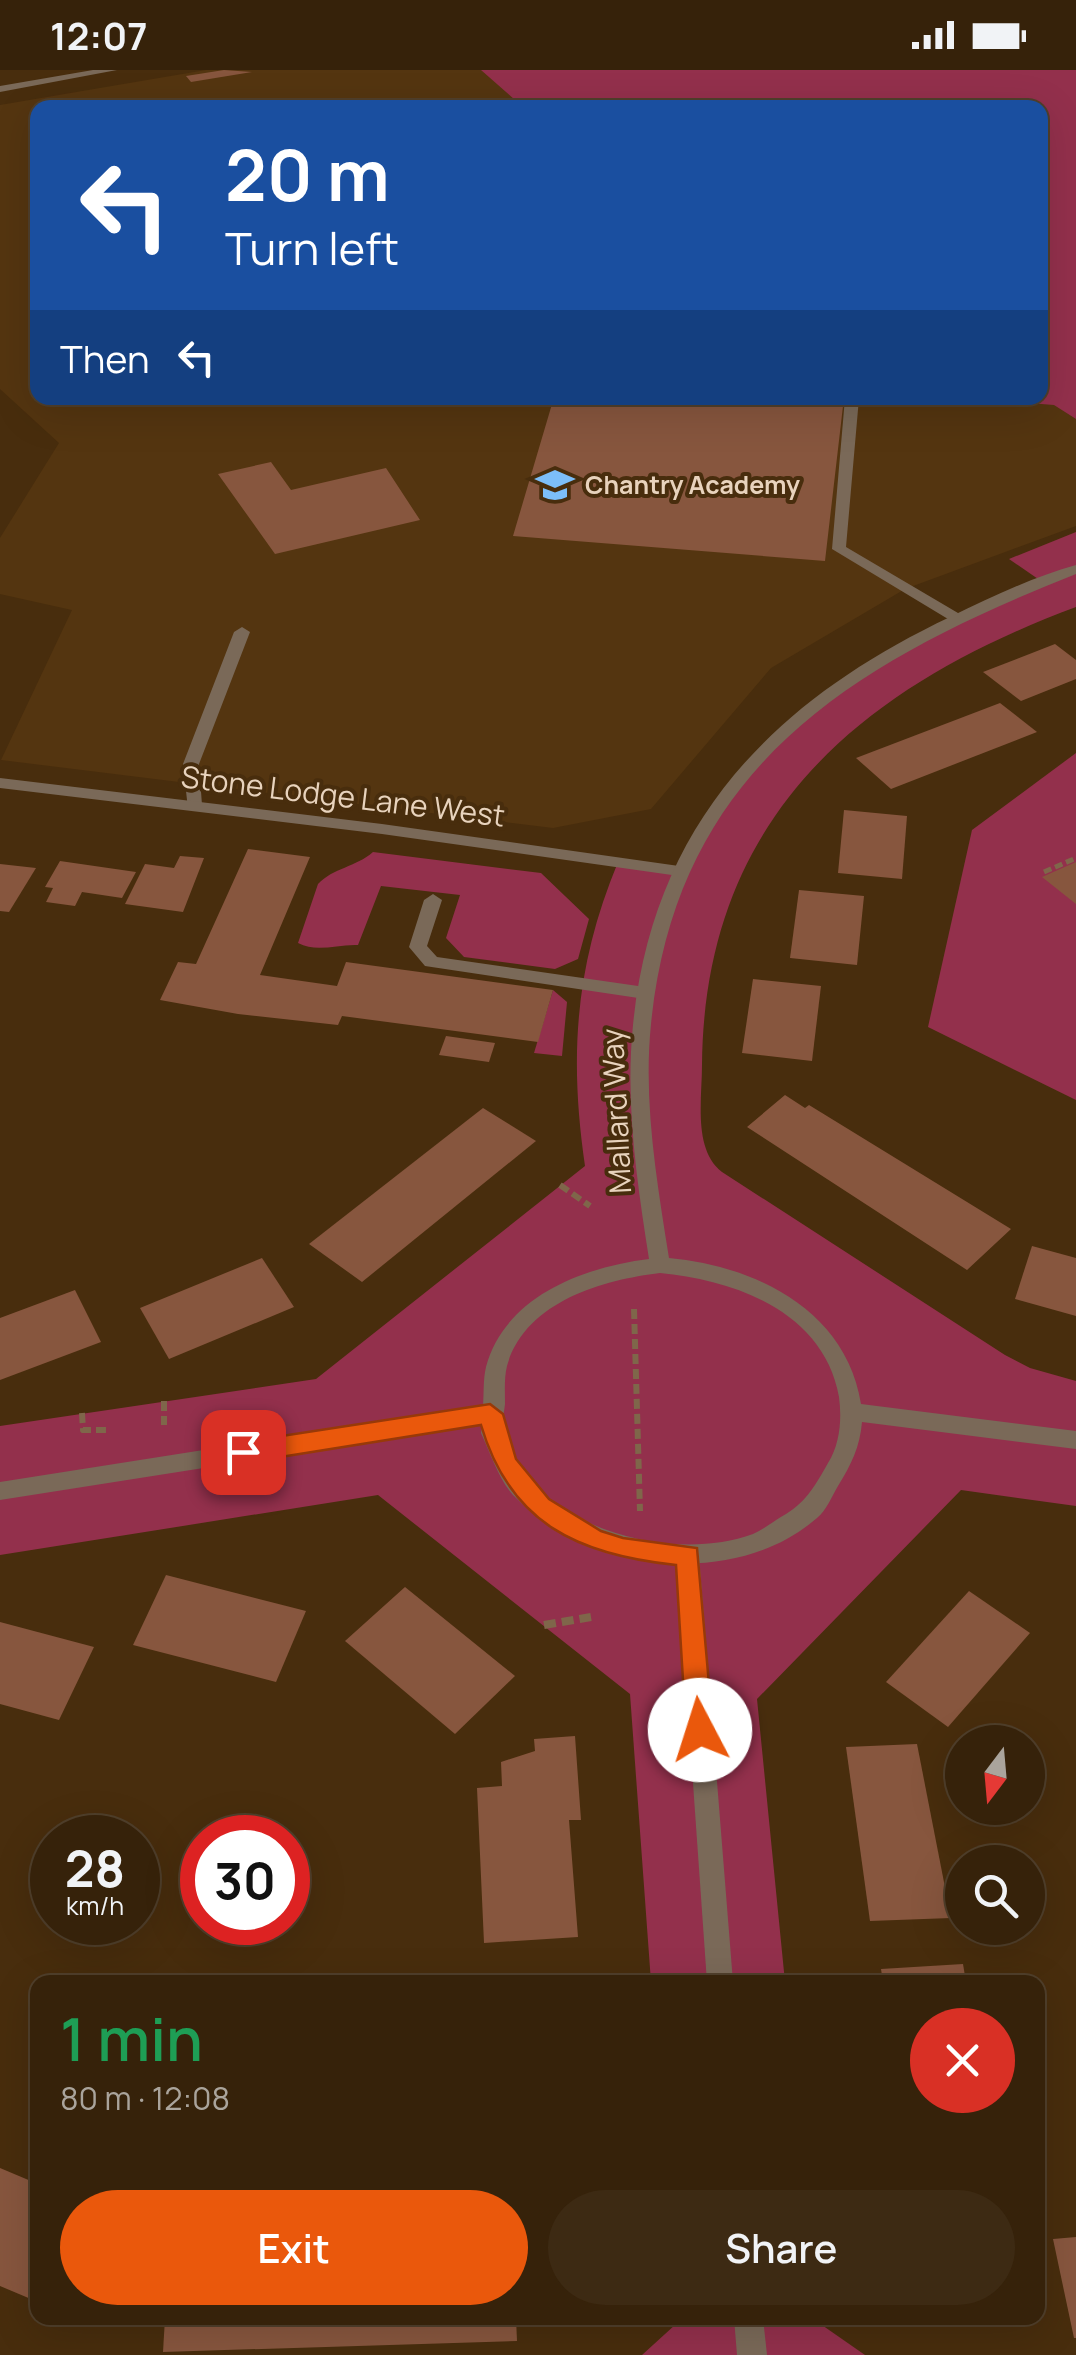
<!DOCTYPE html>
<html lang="en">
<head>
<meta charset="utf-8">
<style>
  :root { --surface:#36220a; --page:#3d2a13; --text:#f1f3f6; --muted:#aaa49c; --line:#503f2b; --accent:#ea580c }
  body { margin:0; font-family:Manrope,sans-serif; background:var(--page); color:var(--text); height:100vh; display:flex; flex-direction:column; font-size:38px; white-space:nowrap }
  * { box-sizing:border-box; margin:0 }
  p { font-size:32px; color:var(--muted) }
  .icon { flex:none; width:55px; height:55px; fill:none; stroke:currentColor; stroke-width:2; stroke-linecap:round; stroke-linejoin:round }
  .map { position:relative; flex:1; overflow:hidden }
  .drawer { position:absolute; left:30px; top:1905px; width:1015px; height:350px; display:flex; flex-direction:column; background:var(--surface); border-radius:20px; box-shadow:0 10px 40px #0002,0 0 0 2px var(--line) }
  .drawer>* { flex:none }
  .banner { position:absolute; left:30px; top:30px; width:1018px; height:305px; border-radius:20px; box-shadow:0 10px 40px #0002,0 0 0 2px var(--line); background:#1a4fa0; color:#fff; overflow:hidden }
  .needle { width:65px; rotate:196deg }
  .tools { position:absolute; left:945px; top:1655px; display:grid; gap:20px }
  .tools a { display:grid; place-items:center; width:100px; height:100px; border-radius:50%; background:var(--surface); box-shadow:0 10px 40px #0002,0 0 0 2px var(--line); font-size:50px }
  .speed { position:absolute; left:30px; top:1745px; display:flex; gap:20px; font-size:50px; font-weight:700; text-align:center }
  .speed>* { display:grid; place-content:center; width:130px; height:130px; border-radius:50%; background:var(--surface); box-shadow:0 10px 40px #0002,0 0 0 2px var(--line); line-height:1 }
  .speed small { font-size:25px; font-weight:400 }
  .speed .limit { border:15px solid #d22; background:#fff; color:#111 }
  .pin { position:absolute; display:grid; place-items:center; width:85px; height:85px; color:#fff; margin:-42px; border-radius:20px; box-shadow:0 5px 15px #0006 }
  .me { position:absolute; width:110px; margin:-55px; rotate:355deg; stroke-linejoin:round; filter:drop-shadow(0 0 8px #0008) }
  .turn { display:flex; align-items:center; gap:35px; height:210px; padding:0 30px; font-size:45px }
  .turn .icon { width:130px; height:130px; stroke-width:2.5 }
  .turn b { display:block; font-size:70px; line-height:85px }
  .then { display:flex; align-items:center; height:95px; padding:0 30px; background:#0003; gap:20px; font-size:38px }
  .round { display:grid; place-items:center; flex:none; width:105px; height:105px; border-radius:52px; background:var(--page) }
  .overview { display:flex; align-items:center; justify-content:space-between; height:170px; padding:0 30px }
  h1 { font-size:60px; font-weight:600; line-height:75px; color:#1e9e55 }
  .action { display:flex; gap:20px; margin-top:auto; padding:20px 30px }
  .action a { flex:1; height:115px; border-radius:60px; background:var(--accent); color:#fff; font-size:40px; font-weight:600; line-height:115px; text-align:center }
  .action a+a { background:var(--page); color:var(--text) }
  .status { display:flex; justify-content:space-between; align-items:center; height:70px; padding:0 50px; background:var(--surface); direction:ltr }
  .status svg { height:28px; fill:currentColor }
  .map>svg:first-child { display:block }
  .built { fill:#543510; fill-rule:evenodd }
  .green { fill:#93304c }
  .building { fill:#87563e }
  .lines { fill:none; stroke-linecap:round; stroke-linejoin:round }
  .path-far2 { stroke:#7f664a; stroke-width:5; stroke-dasharray:8 4; stroke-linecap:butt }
  .path-far1 { stroke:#7f664a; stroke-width:6; stroke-dasharray:10 5; stroke-linecap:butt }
  .path { stroke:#7f664a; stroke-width:8; stroke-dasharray:12 6; stroke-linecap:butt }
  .service { fill:#7a6958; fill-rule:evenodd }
  .minor { fill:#7a6958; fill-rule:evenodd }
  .tertiary { fill:#7a6958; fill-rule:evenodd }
  .route { fill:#ea580c; stroke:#983908; stroke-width:2.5 }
  .labels { text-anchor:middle; stroke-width:8; stroke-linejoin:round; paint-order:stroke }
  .far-poi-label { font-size:25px; font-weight:bold; fill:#e8d3bd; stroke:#482d0d; text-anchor:start }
  .street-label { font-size:30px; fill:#e8d3bd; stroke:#482d0d }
</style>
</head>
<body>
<div class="status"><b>12:07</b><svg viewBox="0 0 49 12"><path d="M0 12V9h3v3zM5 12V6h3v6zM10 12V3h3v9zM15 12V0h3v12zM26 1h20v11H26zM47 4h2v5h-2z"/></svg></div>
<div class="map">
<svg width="1076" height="2285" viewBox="0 0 1076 2285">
  <rect width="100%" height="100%" fill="#482d0d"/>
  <path class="built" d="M206,0H1076L1055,335L1076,349V456L905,519L771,598L651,739L553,758L1,690L72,540L0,524V468L59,373L0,319V35ZM38,38H1040V328H38Z"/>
  <g class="green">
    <polygon points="481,0 1076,0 1076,349 1054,335 968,328 1040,328 1040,38 523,37"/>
    <path d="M1076,462V537C859,618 704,748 702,995C702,1030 693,1079 722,1102L1005,1285L1030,1298L1076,1311V1436L961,1420L757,1629L785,1912H651L630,1624L378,1425L0,1485V1356L316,1309L585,1096C569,986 575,896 618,792L679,801L728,722L842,611L1041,511L1009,489Z"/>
    <polygon points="1076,683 1076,1030 928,957 972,760"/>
    <path d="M373,782L541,803L589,849L578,889L555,899L464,887L446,868L460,825L381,816L358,875C337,874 317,883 298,873L318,814C333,798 356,797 373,782Z"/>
    <polygon points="553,920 567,932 562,986 534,983"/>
    <polygon points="676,2248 818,2248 819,2253 865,2285 642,2285 676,2254"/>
  </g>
  <g class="building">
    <polygon points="224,0 252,2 191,12 186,6"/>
    <polygon points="530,328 737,328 843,336 825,491 513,466 552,334 528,332"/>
    <polygon points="271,392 291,420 386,398 420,450 275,484 218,404"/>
    <polygon points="1055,574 1076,590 1076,609 1021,631 983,602"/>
    <polygon points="1000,633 1037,662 891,719 856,688"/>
    <polygon points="844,740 907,746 902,809 838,803"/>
    <polygon points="248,779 310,787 260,905 337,916 346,892 553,920 538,972 342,946 338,955 238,944 160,930 178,892 196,894"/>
    <polygon points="180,786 204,788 183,842 125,834 145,794 174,798"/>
    <polygon points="60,791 136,802 122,828 82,822 75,836 46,832 53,818 45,817"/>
    <polygon points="1076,792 1076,834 1042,807"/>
    <polygon points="0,794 36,798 9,842 0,841"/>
    <polygon points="799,820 864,826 857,895 790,888"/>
    <polygon points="753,909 821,916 812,991 742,983"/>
    <polygon points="446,966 495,973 489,992 439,985"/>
    <polygon points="785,1025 805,1038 809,1035 1011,1159 967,1200 747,1057"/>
    <polygon points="483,1038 536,1071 362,1212 309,1174"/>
    <polygon points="1032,1176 1076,1188 1076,1246 1015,1229"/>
    <polygon points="262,1188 294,1237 169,1289 140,1238"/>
    <polygon points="75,1220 101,1272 0,1310 0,1248"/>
    <polygon points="166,1505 306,1541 276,1612 133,1575"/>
    <polygon points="405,1517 515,1606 455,1664 345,1571"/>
    <polygon points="969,1521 1030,1563 948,1657 886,1612"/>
    <polygon points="0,1552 94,1577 59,1650 0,1634"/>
    <polygon points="575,1666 581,1750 569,1750 578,1867 484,1873 477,1718 502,1716 501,1692 535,1681 534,1669"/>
    <polygon points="917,1674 951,1848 870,1851 846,1677"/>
    <polygon points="963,1894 966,1912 883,1912 881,1899"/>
    <polygon points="581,1905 581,1912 508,1912 508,1910"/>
    <polygon points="0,2098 38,2114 38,2232 0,2216"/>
    <polygon points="1076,2167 1076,2268 1074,2268 1053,2169"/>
    <polygon points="165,2248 516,2248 517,2271 163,2282"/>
  </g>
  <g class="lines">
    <polyline class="path-far2" points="1044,802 1076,788"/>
    <g class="path-far1">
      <polyline points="560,1115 590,1136"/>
      <polyline points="634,1239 640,1441"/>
      <polyline points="164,1331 164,1355"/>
      <polyline points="82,1343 83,1360 110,1360"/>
    </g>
    <polyline class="path" points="544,1555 591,1547"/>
    <g class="service">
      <polygon points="845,328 859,328 846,477 958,543 958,549 948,549 832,479"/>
      <polygon points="242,557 250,562 199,694 202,735 194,740 188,739 183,694 234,562"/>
      <polygon points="433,824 442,830 427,876 437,887 645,917 654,923 645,929 425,896 409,877 424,830"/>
    </g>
    <g class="minor">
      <polygon points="0,708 382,754 679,796 688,801 679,806 382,764 0,718"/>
      <polygon points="688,1476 696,1479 699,1486 733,1912 707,1912 677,1486 680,1479"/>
      <polygon points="734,2248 763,2248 767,2285 737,2285"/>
    </g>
    <g class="tertiary">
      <polygon points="93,0 117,0 0,22 0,16"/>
      <path d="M1076,495V504C855,592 677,695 651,954C643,1032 657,1112 669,1188C756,1196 846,1240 861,1334L1076,1361V1379L862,1352C860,1377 851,1395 838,1416C832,1426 826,1441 817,1448C733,1521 587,1501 513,1425C499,1410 490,1382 481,1363L482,1354L0,1430V1412L483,1336C484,1324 483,1309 486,1297C505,1226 584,1197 649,1189C637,1112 625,1033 633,955C653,753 773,631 950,547C991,527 1033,507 1076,495ZM660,1203C735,1210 824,1242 839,1327C842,1349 840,1374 828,1393C816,1414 807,1431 786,1444C775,1450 764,1459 753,1464C681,1490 581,1466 528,1411C519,1401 507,1378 504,1364C501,1356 504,1343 505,1334C505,1322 504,1308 507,1296C525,1232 602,1210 660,1203Z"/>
    </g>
  </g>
  <path class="route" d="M490,1334L503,1344L516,1389L549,1429L601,1461L623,1468L697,1478L713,1660L709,1669L700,1673L690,1669L686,1660L676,1495C579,1485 510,1454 481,1355L243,1393L230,1382L243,1372Z"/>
  <defs>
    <g id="school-bare" transform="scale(3)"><path d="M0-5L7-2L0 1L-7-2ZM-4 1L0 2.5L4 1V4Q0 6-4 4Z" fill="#7cbef9" stroke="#482d0d" stroke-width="2.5" paint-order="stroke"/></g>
  </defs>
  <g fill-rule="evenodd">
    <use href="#school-bare" x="555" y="415"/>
  </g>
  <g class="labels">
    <g class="far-poi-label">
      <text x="585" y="424">Chantry Academy</text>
    </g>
    <g class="street-label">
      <text transform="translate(343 727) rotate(7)" y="10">Stone Lodge Lane West</text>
      <text transform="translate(617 1041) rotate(-93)" y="10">Mallard Way</text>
    </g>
  </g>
</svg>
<div class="tools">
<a><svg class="needle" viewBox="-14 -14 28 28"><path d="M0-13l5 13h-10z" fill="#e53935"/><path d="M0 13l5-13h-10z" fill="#aaa49c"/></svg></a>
<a><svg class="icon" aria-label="search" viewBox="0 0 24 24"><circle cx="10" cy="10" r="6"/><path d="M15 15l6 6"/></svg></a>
</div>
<div class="speed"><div>28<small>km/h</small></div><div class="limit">30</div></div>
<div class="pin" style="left:243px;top:1382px;background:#d93025"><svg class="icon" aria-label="arrive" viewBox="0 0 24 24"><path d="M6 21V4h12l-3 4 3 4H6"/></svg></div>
<svg class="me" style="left:700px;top:1660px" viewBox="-20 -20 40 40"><circle r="19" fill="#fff"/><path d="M0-13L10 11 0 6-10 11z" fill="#ea580c"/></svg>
<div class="banner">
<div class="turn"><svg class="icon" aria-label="left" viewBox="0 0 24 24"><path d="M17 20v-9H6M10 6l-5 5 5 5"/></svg><div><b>20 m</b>Turn left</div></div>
<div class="then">Then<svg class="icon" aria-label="left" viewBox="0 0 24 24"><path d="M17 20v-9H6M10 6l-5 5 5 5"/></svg></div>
</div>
<section class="drawer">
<div class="overview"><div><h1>1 min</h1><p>80 m · 12:08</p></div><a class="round" style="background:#d93025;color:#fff"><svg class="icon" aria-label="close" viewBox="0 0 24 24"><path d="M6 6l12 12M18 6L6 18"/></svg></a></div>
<div class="action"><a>Exit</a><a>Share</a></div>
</section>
</div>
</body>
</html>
